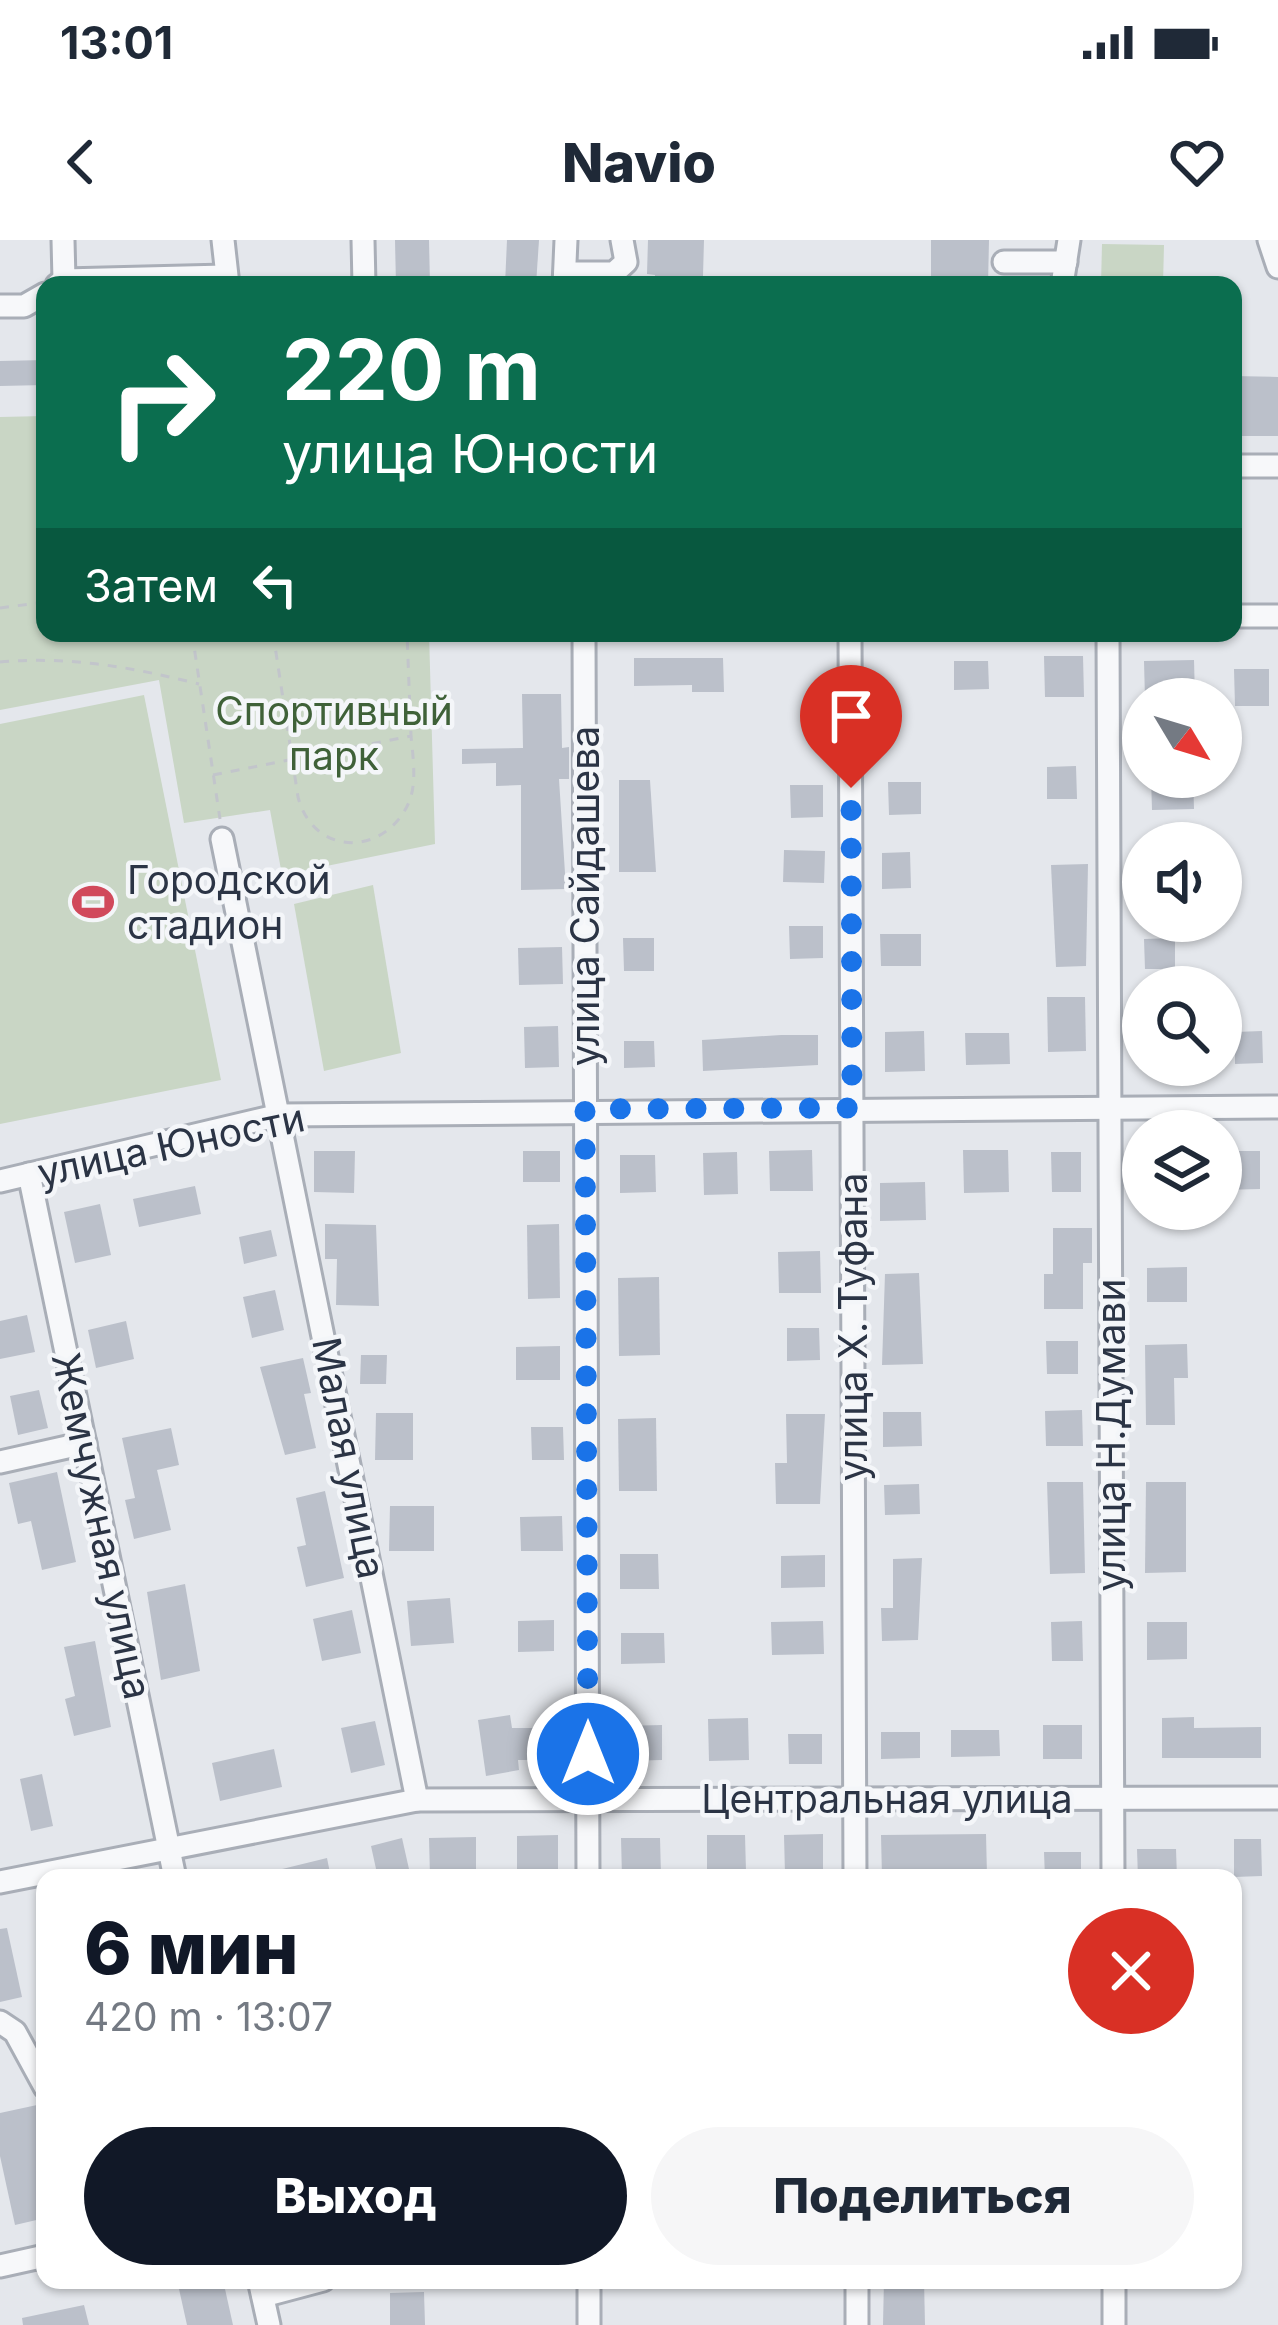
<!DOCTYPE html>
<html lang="ru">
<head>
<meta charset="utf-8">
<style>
  :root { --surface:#fff; --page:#f6f6f7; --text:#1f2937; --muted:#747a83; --accent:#111827 }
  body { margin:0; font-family:Inter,sans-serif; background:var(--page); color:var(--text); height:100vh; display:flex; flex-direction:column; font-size:45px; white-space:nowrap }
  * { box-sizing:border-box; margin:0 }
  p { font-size:39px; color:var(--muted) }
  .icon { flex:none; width:66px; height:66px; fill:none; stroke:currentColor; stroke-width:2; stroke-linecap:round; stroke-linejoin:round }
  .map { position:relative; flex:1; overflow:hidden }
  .details { position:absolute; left:36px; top:1629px; width:1206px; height:420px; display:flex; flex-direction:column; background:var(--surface); border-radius:24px; box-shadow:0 3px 9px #0004 }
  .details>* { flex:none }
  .top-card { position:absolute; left:36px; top:36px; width:1206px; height:366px; border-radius:24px; box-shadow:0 3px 9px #0004; background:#0b6e4f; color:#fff; overflow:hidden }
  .needle { width:78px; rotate:128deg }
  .buttons { position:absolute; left:1122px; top:438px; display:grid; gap:24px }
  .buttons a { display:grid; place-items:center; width:120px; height:120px; border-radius:50%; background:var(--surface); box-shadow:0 3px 9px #0004; font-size:60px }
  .pin { position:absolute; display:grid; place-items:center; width:102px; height:102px; color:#fff; margin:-123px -51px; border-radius:50% 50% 50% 0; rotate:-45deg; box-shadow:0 0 12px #0007 }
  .pin .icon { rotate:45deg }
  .me { position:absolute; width:132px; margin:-66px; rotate:0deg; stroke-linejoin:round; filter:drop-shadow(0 0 9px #0008) }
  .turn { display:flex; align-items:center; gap:42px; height:252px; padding:0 48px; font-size:54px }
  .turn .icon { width:156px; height:156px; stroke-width:2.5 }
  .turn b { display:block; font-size:84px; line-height:102px }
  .then { display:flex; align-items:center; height:114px; padding:0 48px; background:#0003; gap:24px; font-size:45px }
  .round { display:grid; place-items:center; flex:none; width:126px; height:126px; border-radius:63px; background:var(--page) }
  .summary { display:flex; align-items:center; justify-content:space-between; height:204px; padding:0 48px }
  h1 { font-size:72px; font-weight:800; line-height:90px; color:var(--accent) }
  .action { display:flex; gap:24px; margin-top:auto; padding:24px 48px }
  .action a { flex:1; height:138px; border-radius:72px; background:var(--accent); color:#fff; font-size:48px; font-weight:800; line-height:138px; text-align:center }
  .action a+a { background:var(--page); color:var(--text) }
  .status { display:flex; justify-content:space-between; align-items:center; height:84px; padding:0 60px; background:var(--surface); direction:ltr }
  .status svg { height:33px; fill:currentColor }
  header { display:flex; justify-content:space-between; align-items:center; height:156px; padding:0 48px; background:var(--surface); font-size:54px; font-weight:800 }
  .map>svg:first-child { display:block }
  .green { fill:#c9d6c5 }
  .building { fill:#bbc0ca }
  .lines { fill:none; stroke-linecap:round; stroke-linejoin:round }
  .minor-casing { stroke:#a9aeb7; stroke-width:27 }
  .path { stroke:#c2c5cb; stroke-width:3; stroke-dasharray:9 9; stroke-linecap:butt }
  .minor { stroke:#f7f8fa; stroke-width:21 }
  .route { stroke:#1a73e8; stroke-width:21; stroke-dasharray:0 37.8 }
  .labels { text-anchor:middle; stroke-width:9; stroke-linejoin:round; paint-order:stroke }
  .park-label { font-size:39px; fill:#3f6138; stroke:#f4f6f9 }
  .poi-label { font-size:39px; fill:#2b3445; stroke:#f4f6f9; text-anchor:start }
  .street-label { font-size:39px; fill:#2b3445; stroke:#f4f6f9 }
</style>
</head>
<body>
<div class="status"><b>13:01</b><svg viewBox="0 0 49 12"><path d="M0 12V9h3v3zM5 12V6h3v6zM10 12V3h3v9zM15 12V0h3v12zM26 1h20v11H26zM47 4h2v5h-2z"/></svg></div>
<header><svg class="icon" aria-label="back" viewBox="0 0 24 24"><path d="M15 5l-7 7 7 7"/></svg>Navio<svg class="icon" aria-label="heart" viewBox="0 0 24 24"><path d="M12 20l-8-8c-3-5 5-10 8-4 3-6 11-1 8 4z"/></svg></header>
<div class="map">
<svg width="1278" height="2085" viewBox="0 0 1278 2085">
  <rect width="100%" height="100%" fill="#e4e7ec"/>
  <g class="green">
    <polygon points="1102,4 1164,5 1163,45 1101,45"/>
    <polygon points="45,176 45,393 429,393 435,604 282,635 270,570 184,583 159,440 0,470 0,177"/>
    <polygon points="144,455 221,840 0,884 0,484"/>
    <polygon points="373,645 401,813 324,831 294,664"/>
  </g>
  <g class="building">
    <polygon points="395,0 429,0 430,45 396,45"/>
    <polygon points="507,0 539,0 536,45 505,45"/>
    <polygon points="648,0 704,0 703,36 655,40 655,35 647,34"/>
    <polygon points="931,0 989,0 988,45 931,45"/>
    <polygon points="45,120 45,145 0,146 0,121"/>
    <polygon points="1233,136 1278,137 1278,196 1233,196"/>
    <polygon points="1044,416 1083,416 1084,457 1045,457"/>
    <polygon points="634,418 723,418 724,452 692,452 692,445 634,446"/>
    <polygon points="1194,420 1195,458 1145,459 1144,421"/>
    <polygon points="954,421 988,421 989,449 954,450"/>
    <polygon points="1234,429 1269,429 1269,466 1235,466"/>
    <polygon points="522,454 561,454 562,508 569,507 569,539 559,539 566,649 521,650 521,545 496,546 496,523 462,524 462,509 523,508"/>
    <polygon points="1076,526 1077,559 1047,559 1047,527"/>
    <polygon points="1151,537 1193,537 1194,569 1152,570"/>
    <polygon points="619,540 650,540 656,632 619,632"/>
    <polygon points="888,542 921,542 921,574 889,575"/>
    <polygon points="790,545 823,545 823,577 791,578"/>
    <polygon points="784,610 825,611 824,643 783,642"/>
    <polygon points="910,612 911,648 882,649 882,613"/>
    <polygon points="1088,624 1086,726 1056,727 1051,625"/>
    <polygon points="789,686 823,686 823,718 790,719"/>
    <polygon points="880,694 921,694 921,726 881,726"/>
    <polygon points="623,698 654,698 654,731 624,731"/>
    <polygon points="1175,698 1175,729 1145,729 1144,699"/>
    <polygon points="562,707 563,744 519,745 518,708"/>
    <polygon points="1047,757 1085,757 1086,811 1048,812"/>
    <polygon points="558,786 559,827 525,828 524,787"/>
    <polygon points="924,791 925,831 885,832 885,792"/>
    <polygon points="1262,791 1263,823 1235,824 1235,792"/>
    <polygon points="965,793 1009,793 1010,824 966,825"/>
    <polygon points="781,795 818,795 818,825 703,831 702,800"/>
    <polygon points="624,801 654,801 655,827 624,828"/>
    <polygon points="812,910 813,951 770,951 769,911"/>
    <polygon points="963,910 1008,910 1009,952 964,953"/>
    <polygon points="314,911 355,911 354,953 314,952"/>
    <rect x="523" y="911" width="37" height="31"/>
    <polygon points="1221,911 1260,911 1260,949 1221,950"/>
    <polygon points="737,912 738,954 704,955 703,913"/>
    <polygon points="1051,912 1081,912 1081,952 1052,952"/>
    <polygon points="620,915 655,915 656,952 620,953"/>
    <polygon points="925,942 926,980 880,981 880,943"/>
    <polygon points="195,946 201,974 139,987 133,959"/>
    <polygon points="100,964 111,1015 75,1023 64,972"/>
    <polygon points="325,984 376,985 379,1066 336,1065 337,1019 325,1019"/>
    <polygon points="559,984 560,1058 528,1059 527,985"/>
    <polygon points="1053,988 1092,988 1092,1023 1083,1023 1083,1069 1044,1069 1044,1034 1053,1034"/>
    <polygon points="271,990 277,1016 244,1024 239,997"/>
    <polygon points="820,1011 821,1053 779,1053 778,1012"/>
    <polygon points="1187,1027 1187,1062 1147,1062 1147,1028"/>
    <polygon points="919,1033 923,1124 882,1125 885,1034"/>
    <polygon points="659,1037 660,1115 619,1116 618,1038"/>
    <polygon points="275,1050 284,1090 252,1098 243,1057"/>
    <polygon points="27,1075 35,1112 0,1119 0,1081"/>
    <polygon points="126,1081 134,1119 96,1128 88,1090"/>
    <polygon points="787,1088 819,1088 820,1120 787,1121"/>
    <polygon points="1046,1101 1078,1101 1078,1134 1047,1134"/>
    <polygon points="1187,1104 1188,1138 1174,1138 1175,1185 1146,1185 1145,1105"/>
    <polygon points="560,1106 560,1140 516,1140 516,1107"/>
    <polygon points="361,1115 387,1115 386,1144 360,1144"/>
    <polygon points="303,1118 311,1153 304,1154 316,1208 285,1215 260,1127"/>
    <polygon points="39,1150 48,1188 18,1195 10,1156"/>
    <polygon points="1082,1170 1083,1206 1046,1206 1045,1171"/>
    <polygon points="883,1172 921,1172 922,1206 883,1207"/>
    <polygon points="376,1173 413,1173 413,1220 375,1220"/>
    <polygon points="786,1174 825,1174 820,1264 776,1264 775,1223 787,1223"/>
    <polygon points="656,1178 657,1251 619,1251 618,1179"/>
    <polygon points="531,1187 563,1187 564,1220 532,1220"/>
    <polygon points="171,1188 179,1225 157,1230 171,1290 134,1299 125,1260 135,1258 122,1198"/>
    <polygon points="57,1232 76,1322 42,1330 31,1281 18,1284 9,1243"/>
    <polygon points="1047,1242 1083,1242 1085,1333 1050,1334"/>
    <polygon points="1146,1242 1186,1242 1186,1332 1145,1333"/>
    <polygon points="919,1244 920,1274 885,1275 884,1245"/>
    <polygon points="325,1251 344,1338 306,1347 297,1307 306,1305 296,1258"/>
    <polygon points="390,1266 434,1266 434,1311 389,1311"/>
    <polygon points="562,1276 563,1311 521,1311 520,1277"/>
    <polygon points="620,1314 658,1314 659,1349 620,1349"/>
    <polygon points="825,1315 825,1347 781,1348 781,1316"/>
    <polygon points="922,1318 918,1400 882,1401 881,1368 893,1368 893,1319"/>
    <polygon points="185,1344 200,1431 161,1440 147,1352"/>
    <polygon points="450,1358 454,1403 411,1406 407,1361"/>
    <polygon points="352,1370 361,1413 322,1421 313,1379"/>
    <polygon points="554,1380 554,1411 518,1412 518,1381"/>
    <polygon points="823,1381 824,1414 772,1415 771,1382"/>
    <polygon points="1082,1381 1083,1421 1052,1421 1051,1382"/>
    <polygon points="1147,1382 1187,1382 1187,1419 1147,1420"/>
    <polygon points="621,1393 664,1393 665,1423 621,1424"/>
    <polygon points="95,1401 111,1487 74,1496 65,1459 75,1456 64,1407"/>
    <polygon points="510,1475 512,1488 559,1488 559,1520 518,1520 519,1530 486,1536 478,1480"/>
    <polygon points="1194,1477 1194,1488 1261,1487 1261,1518 1162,1518 1162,1478"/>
    <polygon points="748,1478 749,1520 709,1521 708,1479"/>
    <polygon points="375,1481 385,1525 351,1533 341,1488"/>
    <polygon points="662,1485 662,1520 622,1521 621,1486"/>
    <rect x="1043" y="1485" width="39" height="34"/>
    <polygon points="951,1490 999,1490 1000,1516 951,1517"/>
    <polygon points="881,1492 920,1492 920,1518 881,1519"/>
    <polygon points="788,1494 822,1494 822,1524 789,1524"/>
    <polygon points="274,1509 282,1547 220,1561 212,1523"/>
    <polygon points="42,1534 53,1586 31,1591 20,1539"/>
    <polygon points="823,1594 823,1634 785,1634 784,1595"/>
    <polygon points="986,1594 987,1636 882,1637 881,1595"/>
    <polygon points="558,1595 558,1634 517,1635 517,1596"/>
    <polygon points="707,1595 745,1595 746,1632 707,1633"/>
    <polygon points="476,1597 476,1636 430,1636 429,1598"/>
    <polygon points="402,1598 411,1638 378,1638 371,1606"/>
    <polygon points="621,1598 660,1598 661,1636 622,1637"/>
    <polygon points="1234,1599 1261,1599 1262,1636 1234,1637"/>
    <polygon points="1137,1609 1176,1609 1177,1638 1138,1638"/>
    <polygon points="1044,1612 1081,1612 1081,1638 1045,1638"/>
    <polygon points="327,1618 331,1638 271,1638 270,1632"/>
    <polygon points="7,1688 22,1757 0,1762 0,1689"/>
    <polygon points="37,1865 45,1902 45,1978 15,1985 0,1916 0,1873"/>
    <polygon points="177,2040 223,2040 233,2085 187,2085"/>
    <polygon points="884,2040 924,2040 925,2085 883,2085"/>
    <polygon points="424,2052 425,2085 390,2085 390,2053"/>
    <polygon points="84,2065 89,2085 23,2085 22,2078"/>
  </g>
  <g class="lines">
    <g class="minor-casing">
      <g id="minor">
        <polyline points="63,0 64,40"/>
        <polyline points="223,0 228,45"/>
        <polyline points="363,0 364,45"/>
        <polyline points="1269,0 1278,27"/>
        <polyline points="1004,22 1066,22"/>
        <polyline points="565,33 614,33 626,22 622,0"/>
        <polyline points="57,45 64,40 225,36"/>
        <polyline points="564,45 566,0"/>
        <polyline points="1062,45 1069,0"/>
        <polyline points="0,66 24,66 45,54"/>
        <polyline points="1233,226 1278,226"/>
        <polyline points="1233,376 1278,376"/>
        <polyline points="584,393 588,1638"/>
        <polyline points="850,393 855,1638"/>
        <polyline points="1108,393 1113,1638"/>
        <polyline points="222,599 417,1560"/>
        <polyline points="29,934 175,1638"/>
        <polyline points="0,941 280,875 1278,867"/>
        <polyline points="0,1222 85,1203"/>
        <polyline points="0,1642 417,1560 1278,1558"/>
        <polyline points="0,1782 15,1792 45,1847"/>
        <polyline points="0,2026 45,2016"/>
        <polyline points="259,2040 269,2085"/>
        <polyline points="589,2040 589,2085"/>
        <polyline points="857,2040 857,2085"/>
        <polyline points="1114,2040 1114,2085"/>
        <polyline points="263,2056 323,2040"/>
      </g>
    </g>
    <g class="path">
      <polyline points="0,368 45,362"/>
      <polyline points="192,393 220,579"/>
      <path d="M273,393L298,557C314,618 386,616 409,562C417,543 413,517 411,496"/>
      <path d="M0,422C70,416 131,427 199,444"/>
      <polyline points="213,535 411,496 407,393"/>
    </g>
    <use href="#minor" class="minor"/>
  </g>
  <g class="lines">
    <polyline class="route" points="588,1514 585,869 852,868 851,548"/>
  </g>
  <defs>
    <g id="stadium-bare" transform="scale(3.24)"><path d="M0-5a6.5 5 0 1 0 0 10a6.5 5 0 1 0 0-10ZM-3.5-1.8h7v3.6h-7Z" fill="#d1495b" stroke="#f4f6f9" stroke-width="2.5" paint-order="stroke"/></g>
  </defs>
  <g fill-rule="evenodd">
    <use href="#stadium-bare" x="93" y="662"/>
  </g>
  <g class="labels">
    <g class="park-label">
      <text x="334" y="485">Спортивный<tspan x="334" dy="45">парк</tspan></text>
    </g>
    <g class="poi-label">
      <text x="127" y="654">Городской<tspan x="127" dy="45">стадион</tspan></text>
    </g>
    <g class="street-label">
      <text transform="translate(585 656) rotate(-90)" y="14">улица Сайдашева</text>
      <text transform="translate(171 905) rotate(-12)" y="14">улица Юности</text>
      <text transform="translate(853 1087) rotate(-90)" y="14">улица Х. Туфана</text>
      <text transform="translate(1111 1195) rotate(-90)" y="14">улица Н.Думави</text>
      <text transform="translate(349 1218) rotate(79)" y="14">Малая улица</text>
      <text transform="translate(102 1286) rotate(78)" y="14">Жемчужная улица</text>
      <text x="887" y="1573">Центральная улица</text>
    </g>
  </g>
</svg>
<div class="buttons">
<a><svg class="needle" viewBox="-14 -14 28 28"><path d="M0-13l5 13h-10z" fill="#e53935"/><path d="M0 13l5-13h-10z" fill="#747a83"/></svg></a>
<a><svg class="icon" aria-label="sound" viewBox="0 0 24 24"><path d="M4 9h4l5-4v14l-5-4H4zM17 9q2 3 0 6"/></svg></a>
<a><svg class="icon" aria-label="search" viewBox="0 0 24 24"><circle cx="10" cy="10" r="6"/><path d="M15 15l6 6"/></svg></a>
<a><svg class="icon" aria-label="layers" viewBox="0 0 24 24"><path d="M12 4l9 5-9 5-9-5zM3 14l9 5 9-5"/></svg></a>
</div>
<div class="pin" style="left:851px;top:548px;background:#d93025"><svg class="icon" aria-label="arrive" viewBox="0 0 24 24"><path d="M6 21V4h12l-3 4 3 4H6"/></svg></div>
<svg class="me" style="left:588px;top:1514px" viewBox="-20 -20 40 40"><circle r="17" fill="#1a73e8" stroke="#fff" stroke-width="3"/><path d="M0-11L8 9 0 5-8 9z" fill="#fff"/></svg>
<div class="top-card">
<div class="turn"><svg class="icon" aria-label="right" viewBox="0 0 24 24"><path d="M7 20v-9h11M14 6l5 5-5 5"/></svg><div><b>220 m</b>улица Юности</div></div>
<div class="then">Затем<svg class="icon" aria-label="left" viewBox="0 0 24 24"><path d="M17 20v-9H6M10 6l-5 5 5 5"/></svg></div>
</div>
<section class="details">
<div class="summary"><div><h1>6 мин</h1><p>420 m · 13:07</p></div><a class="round" style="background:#d93025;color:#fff"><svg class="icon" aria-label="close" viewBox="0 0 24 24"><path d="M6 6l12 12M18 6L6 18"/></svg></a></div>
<div class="action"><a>Выход</a><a>Поделиться</a></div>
</section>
</div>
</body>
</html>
